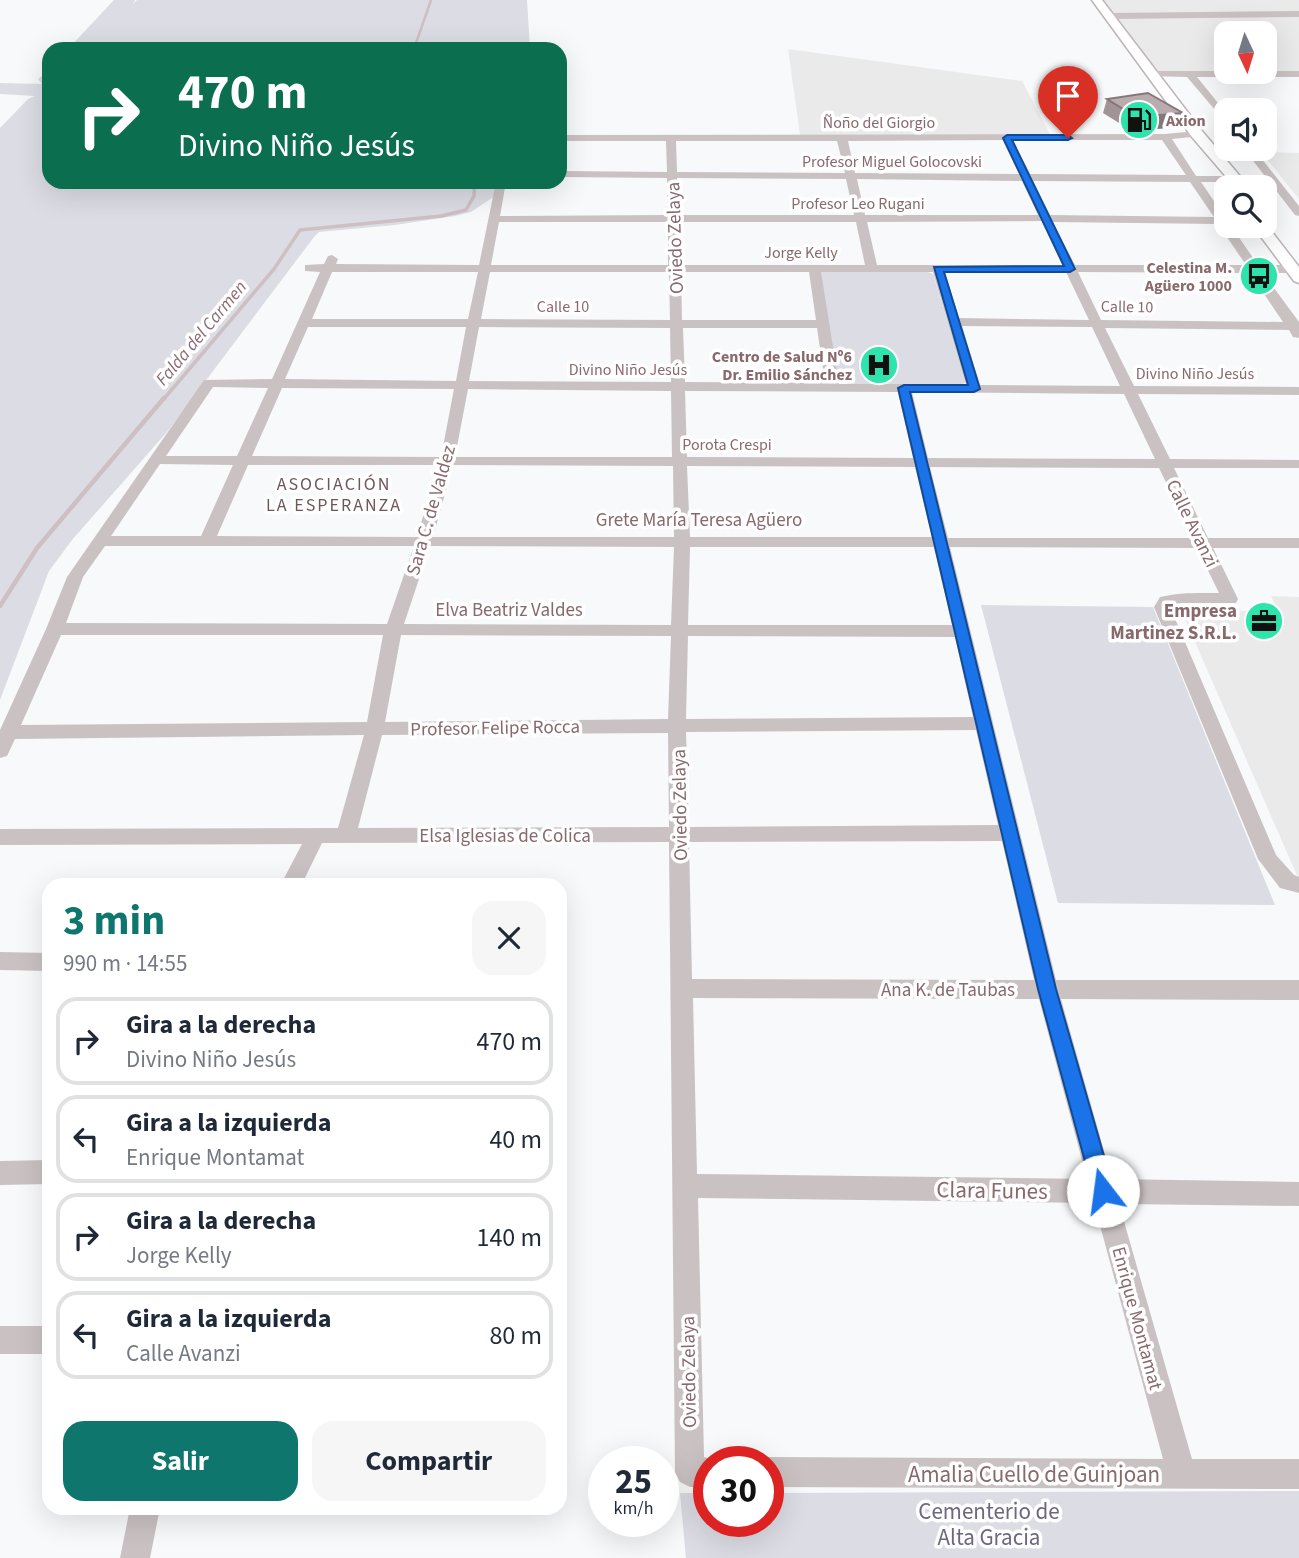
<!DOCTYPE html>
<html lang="es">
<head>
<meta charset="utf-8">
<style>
  :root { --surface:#fff; --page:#f6f6f7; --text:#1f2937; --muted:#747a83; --line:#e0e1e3; --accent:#0f766e }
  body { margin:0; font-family:"Source Sans 3",sans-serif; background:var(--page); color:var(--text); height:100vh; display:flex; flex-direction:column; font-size:26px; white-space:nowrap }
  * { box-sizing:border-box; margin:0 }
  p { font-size:23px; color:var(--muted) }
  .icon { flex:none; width:38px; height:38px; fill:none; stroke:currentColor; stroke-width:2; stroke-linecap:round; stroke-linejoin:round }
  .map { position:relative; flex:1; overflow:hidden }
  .sheet { position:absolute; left:42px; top:878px; width:525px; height:637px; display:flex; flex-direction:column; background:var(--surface); border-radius:21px; box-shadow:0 7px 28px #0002 }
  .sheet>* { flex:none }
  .guide { position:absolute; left:42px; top:42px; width:525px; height:147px; border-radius:21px; box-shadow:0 7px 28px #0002; background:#0b6e4f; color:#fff; overflow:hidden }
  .needle { width:46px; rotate:176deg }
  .controls { position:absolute; left:1214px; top:21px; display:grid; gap:14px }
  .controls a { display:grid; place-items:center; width:63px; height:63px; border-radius:14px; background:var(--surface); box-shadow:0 7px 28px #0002; font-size:35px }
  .speed { position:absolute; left:588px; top:1446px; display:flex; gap:14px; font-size:35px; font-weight:700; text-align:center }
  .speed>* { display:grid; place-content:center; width:91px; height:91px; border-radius:50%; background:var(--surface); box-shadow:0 7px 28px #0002; line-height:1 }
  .speed small { font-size:18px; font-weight:400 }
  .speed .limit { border:10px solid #d22; background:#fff; color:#111 }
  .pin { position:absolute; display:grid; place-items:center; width:60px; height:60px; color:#fff; margin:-72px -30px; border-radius:50% 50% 50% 0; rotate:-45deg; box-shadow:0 0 7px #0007 }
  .pin .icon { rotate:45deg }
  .me { position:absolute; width:77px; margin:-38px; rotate:345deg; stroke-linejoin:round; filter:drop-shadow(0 0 5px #0008) }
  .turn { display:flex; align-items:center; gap:24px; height:147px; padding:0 21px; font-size:32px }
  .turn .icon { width:91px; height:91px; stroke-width:2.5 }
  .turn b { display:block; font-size:49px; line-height:60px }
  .round { display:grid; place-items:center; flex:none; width:74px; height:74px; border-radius:21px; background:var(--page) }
  .headline { display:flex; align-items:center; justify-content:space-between; height:119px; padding:0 21px }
  h1 { font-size:42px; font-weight:700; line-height:52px; color:var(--accent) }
  .button { display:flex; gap:14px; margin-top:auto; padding:14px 21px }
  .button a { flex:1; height:80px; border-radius:21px; background:var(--accent); color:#fff; font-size:28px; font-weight:700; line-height:80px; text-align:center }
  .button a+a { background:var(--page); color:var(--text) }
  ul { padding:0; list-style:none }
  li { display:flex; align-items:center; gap:21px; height:88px; margin:0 14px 10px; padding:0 7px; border:4px solid var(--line); border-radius:21px }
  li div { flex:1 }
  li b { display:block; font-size:26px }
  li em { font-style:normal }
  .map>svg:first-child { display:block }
  .built { fill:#ebeaeb; fill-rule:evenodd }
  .green { fill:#dcdce4 }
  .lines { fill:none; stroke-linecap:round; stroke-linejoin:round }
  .stream-far2 { stroke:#cebfc3; stroke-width:2.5 }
  .stream-far1 { stroke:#cebfc3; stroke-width:3.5 }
  .stream { stroke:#cebfc3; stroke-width:4.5 }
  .major-casing { stroke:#beb5b6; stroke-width:3 }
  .minor { fill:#cac1c2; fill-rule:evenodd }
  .major { fill:#fff; fill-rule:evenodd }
  .wall { fill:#a09496 }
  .shaded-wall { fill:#82787a }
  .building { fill:#baacae; stroke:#82787a; stroke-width:2 }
  .route { fill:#1a73e8; stroke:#114b97; stroke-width:2 }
  .labels { text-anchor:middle; stroke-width:7; stroke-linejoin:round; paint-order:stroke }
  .far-poi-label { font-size:16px; font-weight:bold; fill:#88696c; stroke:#fff; text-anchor:end }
  .far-street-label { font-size:16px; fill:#88696c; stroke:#fff }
  .far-water-label { font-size:18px; font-style:italic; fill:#8b6a73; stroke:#fff }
  .far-neighbourhood-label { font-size:18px; letter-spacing:2px; fill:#6d5759; stroke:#fff }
  .street-label { font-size:19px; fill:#88696c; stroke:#fff }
  .poi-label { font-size:19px; font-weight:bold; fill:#88696c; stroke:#fff; text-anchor:end }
  .near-street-label { font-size:23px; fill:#88696c; stroke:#fff }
  .near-park-label { font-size:23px; fill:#6e687f; stroke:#fff }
</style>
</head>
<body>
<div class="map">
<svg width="1299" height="1558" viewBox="0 0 1299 1558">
  <rect width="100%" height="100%" fill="#f8f9fa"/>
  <g class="built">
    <path d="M1098,0H1299V73L1153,74ZM1227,33H1265V72H1227Z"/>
    <polygon points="788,49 1022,81 1051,136 800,135"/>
    <polygon points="1261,152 1299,153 1299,199"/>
    <polygon points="1271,596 1299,597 1299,880 1181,610 1278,611"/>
  </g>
  <g class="green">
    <polygon points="114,0 135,0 133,4 137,0 527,0 530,49 68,49"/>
    <polygon points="49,70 49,182 494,182 495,196 471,212 455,216 395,225 319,232 314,237 167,432 72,540 49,571 0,700 0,128 28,99 35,96 0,94 0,83 42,84 38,79"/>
    <polygon points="822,271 928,272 933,274 966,382 961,385 850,385 838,378 820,273"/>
    <polygon points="981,605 1153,607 1275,905 1058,903"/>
    <polygon points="1299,1491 1299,1558 686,1558 680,1493 709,1493 709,1521 768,1521 768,1493"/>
  </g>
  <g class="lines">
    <polyline class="stream-far2" points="414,49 431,0"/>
    <polyline class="stream-far1" points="163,400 274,269 300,230 441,216 466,210 474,196 475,182"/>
    <polyline class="stream" points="0,606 37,548 164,398"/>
    <g class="major-casing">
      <g id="major">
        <polygon points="1092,0 1102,0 1202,131 1249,187 1235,187 1192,137"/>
        <polygon points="1265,223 1299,267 1299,283 1294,281 1253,226 1265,226"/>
      </g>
    </g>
    <g class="minor">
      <polygon points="1299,11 1299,17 1109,19 1105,16 1109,13"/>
      <polygon points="1153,71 1299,71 1299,77 1197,77 1227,114 1227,124 1187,77 1150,76 1148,74"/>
      <path d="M1197,131L1202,134L1201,136L1172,139L1196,176H1223L1228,179L1223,182H1201L1227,220V226H1231L1258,265H1293L1299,269L1293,273H1263L1299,322V338L1293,337L1289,330L1105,328L1134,386L1299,387V395L1138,394L1170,459L1299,460V468H1174L1208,538H1299V548H1213L1238,599L1236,603H1181L1170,607L1276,855L1294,875L1299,877V893L1280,888L1258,859L1154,607L1160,597C1180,592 1199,593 1219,593L1197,548L950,547L1056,980H1299V1000L1061,999L1112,1179L1299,1182V1206L1119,1204L1192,1459H1299V1489L768,1487V1461H759L768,1457L1163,1459L1094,1203L698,1198L704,1457L718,1461H709V1487H690L680,1482L675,1472L669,842L322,843L301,886H280L302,844L0,845V829L338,828L364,735L15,739L7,756L0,758V730L46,629L67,577L204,380L272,379L320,272L305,271V265L324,264L328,256L332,255L338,259L336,264L479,265L496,182H506L500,216L667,215V178L560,177V171L667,172L666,141H560V135L1165,134ZM1003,140L1019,174L855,173L848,141ZM1013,140H1162L1186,175L1030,174ZM676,141H837L845,173L677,172ZM677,178L846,179L854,215H679ZM857,179L1022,181L1038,215H865ZM1033,181L1190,182L1214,217L1050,215ZM1042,221L1062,265H877L867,222ZM499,222H668V265H491ZM679,222H856L865,265H680ZM1053,222L1218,224L1246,265H1075ZM332,272H478L468,319H312ZM490,272H669L670,320L481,319ZM681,272H809L816,320H682ZM821,272H933L966,384H839ZM945,272H1066L1089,320L959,318ZM1078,272L1250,273L1283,322L1101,320ZM962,326L1092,327L1120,386L980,385ZM308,327H466L456,381L285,379ZM479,327L670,328L671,382L469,381ZM683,328H817L825,383L685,382ZM213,387L268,388L237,456H166ZM282,388L454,389L441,457L252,456ZM468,389L671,391L672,457H455ZM685,391L898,392L913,458L687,457ZM912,392L1124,394L1155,459L928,458ZM160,464L233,465L201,536H111ZM248,465H438L417,537L217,536ZM453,465L673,466L674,537H433ZM687,466L915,467L932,537H690ZM930,467L1159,468L1193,538H948ZM105,546H414L387,624L66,623L83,577ZM430,546L674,547L671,625L404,624ZM690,547H934L952,625H688ZM61,635H383L367,722L21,725ZM401,635L671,636L668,719L385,722ZM688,636L955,637L973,717L686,719ZM976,730L998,825L689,827L686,732ZM668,733L669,827L358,828L382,735ZM1002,841L1034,980L692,979L689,842ZM693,998L1039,999L1087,1179L697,1174Z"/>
      <polygon points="1244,149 1254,149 1299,206 1299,216 1295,215"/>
      <polygon points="0,952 49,953 49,971 0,970"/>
      <polygon points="49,1160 49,1184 0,1185 0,1161"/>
      <rect x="0" y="1326" width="49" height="28"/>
      <polygon points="130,1508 160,1508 150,1558 120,1558"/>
    </g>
    <use href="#major" class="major"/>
  </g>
  <polygon class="wall" points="1107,99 1183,113 1178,127 1132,131 1103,113"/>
  <polygon class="shaded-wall" points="1183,113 1178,127 1132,131 1136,117"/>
  <polygon class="building" points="1148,93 1183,113 1136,117 1107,99"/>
  <polygon class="route" points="1007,135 1068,135 1072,138 1068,140 1012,140 1075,269 1070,272 944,272 980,389 974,392 910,392 1056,989 1114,1191 1111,1198 1103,1201 1096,1198 1093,1191 1038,989 898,388 904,385 968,385 934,267 1064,266 1003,138"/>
  <defs>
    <g id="fuel-disc" transform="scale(2.0125)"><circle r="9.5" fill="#2ee3ac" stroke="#fff"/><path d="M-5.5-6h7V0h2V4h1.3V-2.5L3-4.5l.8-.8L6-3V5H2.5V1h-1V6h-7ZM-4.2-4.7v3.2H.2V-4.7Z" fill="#111"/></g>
    <g id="bus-disc" transform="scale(2.0125)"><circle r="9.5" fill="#2ee3ac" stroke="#fff"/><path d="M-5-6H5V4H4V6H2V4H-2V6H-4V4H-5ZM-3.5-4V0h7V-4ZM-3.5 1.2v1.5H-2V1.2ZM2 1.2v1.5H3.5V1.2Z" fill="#111"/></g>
    <g id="hospital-disc" transform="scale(2.0125)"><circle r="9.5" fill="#2ee3ac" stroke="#fff"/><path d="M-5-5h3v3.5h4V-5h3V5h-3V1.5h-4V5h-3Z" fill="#111"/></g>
    <g id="office-disc" transform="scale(2.0125)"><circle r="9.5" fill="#2ee3ac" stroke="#fff"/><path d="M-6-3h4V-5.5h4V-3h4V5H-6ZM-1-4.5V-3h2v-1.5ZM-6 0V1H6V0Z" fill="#111"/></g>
  </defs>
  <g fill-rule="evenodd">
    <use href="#fuel-disc" x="1139" y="120"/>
    <use href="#bus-disc" x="1259" y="276"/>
    <use href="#hospital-disc" x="879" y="365"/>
    <use href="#office-disc" x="1264" y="621"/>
  </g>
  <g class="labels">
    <g class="far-poi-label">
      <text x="1166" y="126" text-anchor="start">Axion</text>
      <text x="1232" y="273">Celestina M.<tspan x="1232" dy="18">Agüero 1000</tspan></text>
      <text x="852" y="362">Centro de Salud Nº6<tspan x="852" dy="18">Dr. Emilio Sánchez</tspan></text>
    </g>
    <g class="far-street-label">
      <text x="879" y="128">Ñoño del Giorgio</text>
      <text x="892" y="167">Profesor Miguel Golocovski</text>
      <text x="858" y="209">Profesor Leo Rugani</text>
      <text x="801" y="258">Jorge Kelly</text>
      <text x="563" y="312">Calle 10</text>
      <text transform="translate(1127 306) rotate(1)" y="6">Calle 10</text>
      <text x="628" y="375">Divino Niño Jesús</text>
      <text x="1195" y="379">Divino Niño Jesús</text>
      <text x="727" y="450">Porota Crespi</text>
    </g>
    <g class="far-water-label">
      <text transform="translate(201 333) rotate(-50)" y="6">Falda del Carmen</text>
    </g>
    <g class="far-neighbourhood-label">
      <text x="334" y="490">ASOCIACIÓN<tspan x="334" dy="21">LA ESPERANZA</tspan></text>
    </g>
    <g class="street-label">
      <text transform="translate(674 238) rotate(-92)" y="7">Oviedo Zelaya</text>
      <text transform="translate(430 510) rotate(-74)" y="7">Sara C. de Valdez</text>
      <text x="699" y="526">Grete María Teresa Agüero</text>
      <text transform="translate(1193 523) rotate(64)" y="7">Calle Avanzi</text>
      <text x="509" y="616">Elva Beatriz Valdes</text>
      <text transform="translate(495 727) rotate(-1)" y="7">Profesor Felipe Rocca</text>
      <text transform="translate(679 805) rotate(-91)" y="7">Oviedo Zelaya</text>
      <text x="505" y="842">Elsa Iglesias de Colica</text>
      <text x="948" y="996">Ana K. de Taubas</text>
      <text transform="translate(1138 1318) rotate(75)" y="7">Enrique Montamat</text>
      <text transform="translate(688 1372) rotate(-91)" y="7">Oviedo Zelaya</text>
    </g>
    <g class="poi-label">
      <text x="1237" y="617">Empresa<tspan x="1237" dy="22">Martinez S.R.L.</tspan></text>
    </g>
    <g class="near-street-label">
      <text transform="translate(992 1190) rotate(1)" y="8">Clara Funes</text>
      <text x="1034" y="1482">Amalia Cuello de Guinjoan</text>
    </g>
    <g class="near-park-label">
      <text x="989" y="1519">Cementerio de<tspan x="989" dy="26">Alta Gracia</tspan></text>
    </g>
  </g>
</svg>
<div class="controls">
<a><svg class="needle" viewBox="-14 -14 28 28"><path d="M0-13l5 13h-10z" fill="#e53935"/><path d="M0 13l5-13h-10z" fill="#747a83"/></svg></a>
<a><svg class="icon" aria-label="sound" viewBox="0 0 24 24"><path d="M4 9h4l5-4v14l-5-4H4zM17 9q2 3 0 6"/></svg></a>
<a><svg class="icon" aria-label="search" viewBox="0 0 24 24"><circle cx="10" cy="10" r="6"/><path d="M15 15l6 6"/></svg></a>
</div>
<div class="speed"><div>25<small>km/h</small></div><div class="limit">30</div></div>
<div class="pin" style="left:1068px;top:138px;background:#d93025"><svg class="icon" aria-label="arrive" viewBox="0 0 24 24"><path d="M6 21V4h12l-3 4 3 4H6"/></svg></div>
<svg class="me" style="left:1103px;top:1191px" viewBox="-20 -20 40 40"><circle r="19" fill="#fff"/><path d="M0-13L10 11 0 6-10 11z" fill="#1a73e8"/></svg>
<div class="guide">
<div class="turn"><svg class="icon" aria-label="right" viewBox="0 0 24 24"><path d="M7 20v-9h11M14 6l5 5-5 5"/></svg><div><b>470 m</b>Divino Niño Jesús</div></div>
</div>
<section class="sheet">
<div class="headline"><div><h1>3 min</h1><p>990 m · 14:55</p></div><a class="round"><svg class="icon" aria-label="close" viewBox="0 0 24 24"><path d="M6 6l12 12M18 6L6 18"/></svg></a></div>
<ul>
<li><svg class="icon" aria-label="right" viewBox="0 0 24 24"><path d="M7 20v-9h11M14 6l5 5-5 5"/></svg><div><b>Gira a la derecha</b><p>Divino Niño Jesús</p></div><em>470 m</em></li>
<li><svg class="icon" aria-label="left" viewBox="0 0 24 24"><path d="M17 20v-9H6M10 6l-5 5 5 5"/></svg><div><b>Gira a la izquierda</b><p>Enrique Montamat</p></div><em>40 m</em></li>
<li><svg class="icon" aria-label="right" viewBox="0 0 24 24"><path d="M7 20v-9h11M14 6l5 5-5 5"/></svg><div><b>Gira a la derecha</b><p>Jorge Kelly</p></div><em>140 m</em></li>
<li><svg class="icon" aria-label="left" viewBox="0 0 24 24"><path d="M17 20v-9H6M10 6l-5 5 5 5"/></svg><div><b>Gira a la izquierda</b><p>Calle Avanzi</p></div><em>80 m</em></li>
</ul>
<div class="button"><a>Salir</a><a>Compartir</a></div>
</section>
</div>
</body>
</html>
